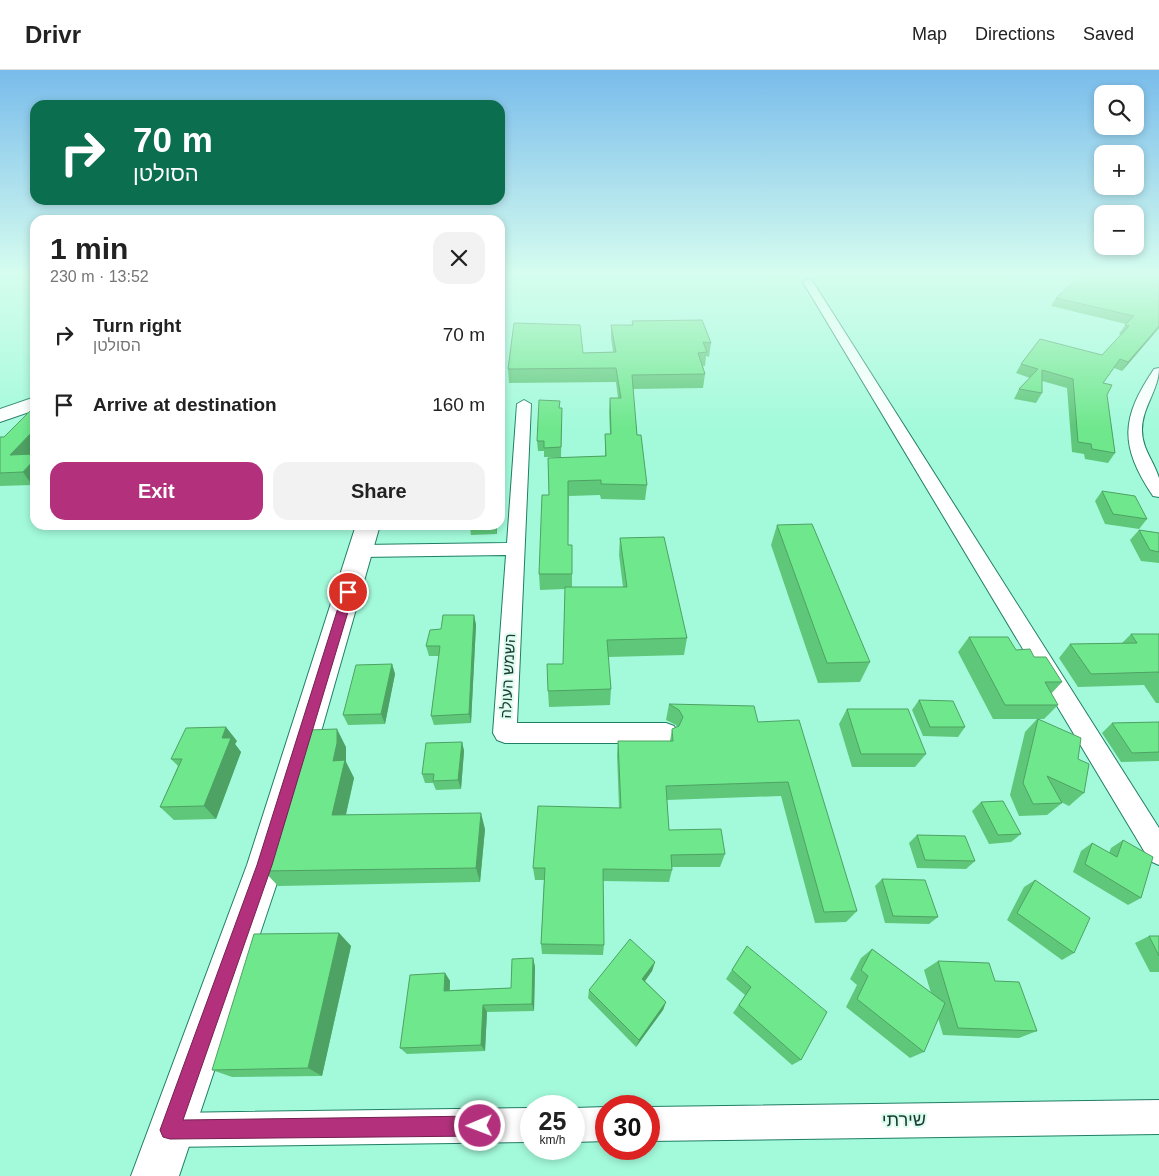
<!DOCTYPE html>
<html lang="en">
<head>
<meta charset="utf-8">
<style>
  :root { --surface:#fff; --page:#f2f2f2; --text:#222; --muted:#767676; --line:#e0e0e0; --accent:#b3317c }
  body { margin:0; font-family:Arial,Heebo,sans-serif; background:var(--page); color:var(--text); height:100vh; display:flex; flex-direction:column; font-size:19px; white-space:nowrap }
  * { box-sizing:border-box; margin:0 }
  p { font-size:16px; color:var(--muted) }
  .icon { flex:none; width:28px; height:28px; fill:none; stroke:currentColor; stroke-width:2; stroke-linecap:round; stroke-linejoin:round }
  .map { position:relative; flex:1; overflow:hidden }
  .details { position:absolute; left:30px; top:145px; width:475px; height:315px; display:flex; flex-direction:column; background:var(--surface); border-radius:15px; box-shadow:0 2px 8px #0003 }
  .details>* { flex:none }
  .hud { position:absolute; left:30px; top:30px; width:475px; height:105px; border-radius:15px; box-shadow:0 2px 8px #0003; background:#0b6e4f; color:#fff; overflow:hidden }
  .controls { position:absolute; left:1094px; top:15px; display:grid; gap:10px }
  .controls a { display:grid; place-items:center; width:50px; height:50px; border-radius:10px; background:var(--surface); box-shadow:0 2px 8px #0003; font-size:25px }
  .speed { position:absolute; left:520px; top:1025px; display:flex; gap:10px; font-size:25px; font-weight:700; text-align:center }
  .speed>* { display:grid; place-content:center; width:65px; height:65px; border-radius:50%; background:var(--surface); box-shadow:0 2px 8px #0003; line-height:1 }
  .speed small { font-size:12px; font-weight:400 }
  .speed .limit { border:8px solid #d22; background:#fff; color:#111 }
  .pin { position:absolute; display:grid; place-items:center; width:42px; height:42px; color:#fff; margin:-21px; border:2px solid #fff; border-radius:50%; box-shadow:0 1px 5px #0007 }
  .me { position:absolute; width:55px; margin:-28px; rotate:269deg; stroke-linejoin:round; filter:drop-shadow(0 0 4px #0008) }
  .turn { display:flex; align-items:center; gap:18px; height:105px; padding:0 20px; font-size:22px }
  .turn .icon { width:65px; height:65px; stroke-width:2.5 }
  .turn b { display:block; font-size:35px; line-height:42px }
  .round { display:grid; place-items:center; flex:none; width:52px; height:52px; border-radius:15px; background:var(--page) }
  .headline { display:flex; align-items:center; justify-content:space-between; height:85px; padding:0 20px }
  h1 { font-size:30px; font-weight:700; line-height:38px }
  .primary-button { display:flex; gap:10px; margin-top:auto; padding:10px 20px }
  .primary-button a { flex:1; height:58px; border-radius:15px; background:var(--accent); color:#fff; font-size:20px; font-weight:700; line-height:58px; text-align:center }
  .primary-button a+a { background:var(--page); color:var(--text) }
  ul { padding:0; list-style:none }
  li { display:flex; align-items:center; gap:15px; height:70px; padding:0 20px }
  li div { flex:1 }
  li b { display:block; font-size:19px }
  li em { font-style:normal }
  header { display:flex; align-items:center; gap:30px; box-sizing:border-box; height:70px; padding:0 25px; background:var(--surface); border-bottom:1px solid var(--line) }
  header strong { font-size:24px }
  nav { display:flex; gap:28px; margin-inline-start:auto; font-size:18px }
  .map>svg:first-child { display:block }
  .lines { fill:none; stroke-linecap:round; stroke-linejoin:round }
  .street-casing { stroke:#207e64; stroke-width:2 }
  .secondary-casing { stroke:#207e64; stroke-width:2 }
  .street { fill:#fff; fill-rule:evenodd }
  .secondary { fill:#fff; fill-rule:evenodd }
  .wall { fill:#5fc779 }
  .shaded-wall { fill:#4ea263 }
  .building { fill:#6fe78d; stroke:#4ea263 }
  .route { fill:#b3317c; stroke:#742051 }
  .labels { text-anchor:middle; stroke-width:4; stroke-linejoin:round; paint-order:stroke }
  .street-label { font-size:15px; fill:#173b30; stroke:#dafbee }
  .near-street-label { font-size:18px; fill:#173b30; stroke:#dafbee }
</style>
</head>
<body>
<header>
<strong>Drivr</strong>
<nav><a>Map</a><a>Directions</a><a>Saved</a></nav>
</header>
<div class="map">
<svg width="1159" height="1106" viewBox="0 0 1159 1106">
  <rect width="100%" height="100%" fill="#a3fadb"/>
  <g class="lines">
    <g class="street-casing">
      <g id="street">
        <polygon points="808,209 813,212 1159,758 1159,795 1150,791 803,212"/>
        <path d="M1159,298C1159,320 1142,337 1142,360C1142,379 1154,391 1159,408C1159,413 1159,421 1159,427L1153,426C1119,375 1121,348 1154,299Z"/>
        <polygon points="524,330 531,334 517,653 666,653 674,656 678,663 674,670 666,673 505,673 497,670 493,663 506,485 361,487 355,485 352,481 355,477 361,475 507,473 517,334"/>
        <polygon points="1159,1030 1159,1064 649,1071 649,1037"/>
        <polygon points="606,1037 606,1071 574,1072 574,1038"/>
        <polygon points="531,1038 531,1072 170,1077 158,1072 153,1060 158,1048 170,1043"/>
      </g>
    </g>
    <g class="secondary-casing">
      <g id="secondary">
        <polygon points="35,327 35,340 0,352 0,339"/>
        <polygon points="356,455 380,455 283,795 179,1106 131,1106 247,795"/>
      </g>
    </g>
    <use href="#street" class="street"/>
    <use href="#secondary" class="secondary"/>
  </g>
  <g class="wall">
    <polygon points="1083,204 1159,258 1122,301 1114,298 1103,313 1107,325 1115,383 1108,393 1085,389 1084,384 1072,382 1067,318 1042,311 1042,323 1036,333 1014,329 1019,319 1030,308 1016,303 1021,294 1102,285 1121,265 1119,264 1126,254 1051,236 1056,228"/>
    <polygon points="632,251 711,273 709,287 706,286 705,296 703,296 705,304 703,318 633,319 637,365 647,415 645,430 601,429 600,425 569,426 568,475 572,475 572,517 623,517 619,485 620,468 687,568 684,585 608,587 611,619 610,635 549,637 548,621 563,594 565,519 540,520 539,504 549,425 548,388 605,386 605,364 610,364 609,342 610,328 618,328 616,312 509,313 508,299 583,283 613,282 611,268 611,255 632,255"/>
    <polygon points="560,338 562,338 562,348 561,387 544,387 544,381 538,381 537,371"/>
    <polygon points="35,340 35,381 32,384 35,384 35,412 32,415 0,416 0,367 4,367"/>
    <polygon points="1102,421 1147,449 1139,459 1105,454 1095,431"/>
    <polygon points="453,455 497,455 497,464 471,465 470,458 453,459"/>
    <polygon points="777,455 870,592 860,612 818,613 771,475"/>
    <polygon points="1139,460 1159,463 1159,493 1141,491 1130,470"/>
    <polygon points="474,545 476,555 471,653 434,655 431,646 439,586 429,586 426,576 441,559"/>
    <polygon points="1131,564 1159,564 1159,633 1156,633 1144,615 1078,617 1059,588 1070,574 1122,573"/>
    <polygon points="969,567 1016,580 1034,587 1062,612 1051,624 1058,635 1044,649 1038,649 1078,689 1084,723 1069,736 1061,732 1062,733 1047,745 1019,746 1010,725 1025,662 1037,649 993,649 958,582"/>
    <polygon points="392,594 395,604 385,654 348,655 343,645"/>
    <polygon points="919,630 965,657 958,667 923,666 912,640"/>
    <polygon points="669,634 758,652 857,841 846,852 815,853 781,726 667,730 669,760 725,784 720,797 672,797 672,800 669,812 603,811 604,875 603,885 542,884 541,874 544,810 535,810 533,798 619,738 617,685 618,671 670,671 672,659 677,657 676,655 666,650"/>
    <polygon points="847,639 926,684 915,697 852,697 839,654"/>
    <polygon points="1159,652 1159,691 1121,692 1102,663 1112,653"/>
    <polygon points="237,671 235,674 241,682 216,749 174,750 160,737 178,696 171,689"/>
    <polygon points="462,672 464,681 461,719 436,720 433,713 425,713 422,704"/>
    <polygon points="346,677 346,692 354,708 346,745 485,759 480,812 278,816 264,801"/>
    <polygon points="981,732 1021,764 1011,772 989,774 972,741"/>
    <polygon points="917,765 975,791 966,799 917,798 909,773"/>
    <polygon points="1123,770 1141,828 1128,835 1073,802 1081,781 1092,773 1109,783 1111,778"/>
    <polygon points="882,809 938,847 929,854 885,853 875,816"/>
    <polygon points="1035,810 1074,883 1062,890 1007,850 1024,817"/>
    <polygon points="339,863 351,876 322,1006 232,1007 212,1000"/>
    <polygon points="1149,866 1159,866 1159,902 1150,902 1135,873"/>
    <polygon points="747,876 801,990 792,995 733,943 745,925 726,909"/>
    <polygon points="872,879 931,923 924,900 938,891 995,911 1037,961 1019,968 943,965 938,948 924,982 910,988 846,937 857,915 850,909 861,888"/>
    <polygon points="533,888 535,897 534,941 487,942 485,981 407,984 400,978 445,903 450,911 450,920 511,918"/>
    <polygon points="655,892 652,901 645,911 666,932 663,940 636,977 588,928 589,920"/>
  </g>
  <g class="shaded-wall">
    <polygon points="1159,256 1159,258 1122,301 1128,292"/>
    <polygon points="503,330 504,340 502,355 500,357 500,347"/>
    <polygon points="35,359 35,381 19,397 10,385"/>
    <polygon points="35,389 35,412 32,415 23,402"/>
    <polygon points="496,455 497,455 497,464"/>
    <polygon points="474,545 476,555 471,653 469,644"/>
    <polygon points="392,594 395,604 385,654 381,644"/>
    <polygon points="226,657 237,671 235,674 241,682 216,749 204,736 222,668"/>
    <polygon points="337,659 346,677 346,692 354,708 342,761 332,745 333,691"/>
    <polygon points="462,672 464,681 461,719 458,710"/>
    <polygon points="481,743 485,759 480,812 476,798"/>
    <polygon points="339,863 351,876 322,1006 308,998"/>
    <polygon points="533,888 535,897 534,941 532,934"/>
    <polygon points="655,892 652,901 640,918 642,909"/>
    <polygon points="445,903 450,911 449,928 444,921"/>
    <polygon points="666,932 663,940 636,977 639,970"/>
    <polygon points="483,935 487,942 485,981 481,975"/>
  </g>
  <g class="building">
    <polygon points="1083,204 1159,204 1159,256 1128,292 1120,289 1103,313 1112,315 1107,325 1115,383 1092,379 1091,374 1078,372 1073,309 1042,300 1042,323 1019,319 1038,299 1021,294 1040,269 1102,285 1129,256 1125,255 1134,246 1056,228"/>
    <polygon points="702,250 711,273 703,272 707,282 698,283 705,304 632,305 637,365 641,365 647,415 601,414 601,410 568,411 568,475 572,475 572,504 539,504 542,425 549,425 548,388 606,386 605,364 611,364 610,328 621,328 616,298 508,299 514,253 580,255 583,283 616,282 611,255 633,255 632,251"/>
    <polygon points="500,330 503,330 501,345 500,347"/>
    <polygon points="539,330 560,331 559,338 562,338 561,377 544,378 544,371 537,371"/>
    <polygon points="31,340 35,340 35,359 10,385 35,384 35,389 23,402 0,403 0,367 4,367"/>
    <polygon points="1102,421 1135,426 1147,449 1113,444"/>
    <polygon points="812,454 870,592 827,593 777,455"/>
    <polygon points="1139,460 1159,463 1159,482 1150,480"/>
    <polygon points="664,467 687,568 607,570 611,619 548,621 547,594 563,594 565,517 627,517 620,468"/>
    <polygon points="443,545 474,545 469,644 431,646 440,576 426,576 430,560 441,559"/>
    <polygon points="1131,564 1159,564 1159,603 1158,602 1091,604 1070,574 1137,573"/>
    <polygon points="969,567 1008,567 1016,580 1030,579 1034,587 1046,587 1062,612 1045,612 1058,635 1005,635"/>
    <polygon points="392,594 381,644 343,645 356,595"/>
    <polygon points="919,630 953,631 965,657 930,657"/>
    <polygon points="669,634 754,636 758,652 799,650 857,841 824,842 788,712 666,716 669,760 721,759 725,784 671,785 672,800 603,799 604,875 541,874 545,798 533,798 538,736 621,738 618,671 673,671 672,659 679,656 683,647 679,640"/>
    <polygon points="847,639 908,639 926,684 861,684"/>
    <polygon points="1038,649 1081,668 1078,689 1089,694 1084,723 1047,706 1062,733 1033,734 1023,713"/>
    <polygon points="1159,652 1159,682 1132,683 1112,653"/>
    <polygon points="226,657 222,668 231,668 204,736 160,737 182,689 171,689 186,658"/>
    <polygon points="337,659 337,673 333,691 345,690 332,745 481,743 476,798 264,801 308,660"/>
    <polygon points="462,672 458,710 433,711 434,704 422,704 426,673"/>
    <polygon points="1003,731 1021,764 998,765 981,732"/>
    <polygon points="917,765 965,766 975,791 925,790"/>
    <polygon points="1123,770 1153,787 1141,828 1085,794 1092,773 1117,787"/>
    <polygon points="882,809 925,810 938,847 893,846"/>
    <polygon points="1035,810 1090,848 1074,883 1017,843"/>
    <polygon points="339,863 308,998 212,1000 254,864"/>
    <polygon points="1149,866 1159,866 1159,886"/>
    <polygon points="630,869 655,892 642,909 666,932 639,970 589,920"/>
    <polygon points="747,876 827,942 801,990 739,935 751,917 732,900"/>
    <polygon points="872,879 945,933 924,982 857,929 868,906 861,900"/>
    <polygon points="533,888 532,934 483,935 481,975 400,978 410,905 445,903 444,921 511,918 512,889"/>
    <polygon points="938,891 989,893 995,911 1019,912 1037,961 958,958"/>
  </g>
  <linearGradient id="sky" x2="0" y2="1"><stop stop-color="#79bceb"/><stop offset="0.57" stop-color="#d6fdef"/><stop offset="1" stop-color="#d6fdef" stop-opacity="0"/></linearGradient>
  <rect width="1159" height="358" fill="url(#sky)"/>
  <polygon class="route" points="348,518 354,522 272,795 183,1050 480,1046 487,1049 490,1056 487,1063 480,1066 170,1069 163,1067 160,1060 257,795 343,522"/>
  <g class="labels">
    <g class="street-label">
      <text transform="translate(508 606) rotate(-87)" y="5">השמש העולה</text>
    </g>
    <g class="near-street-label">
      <text transform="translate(904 1050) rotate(-1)" y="6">שירתי</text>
    </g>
  </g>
</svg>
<div class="controls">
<a><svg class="icon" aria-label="search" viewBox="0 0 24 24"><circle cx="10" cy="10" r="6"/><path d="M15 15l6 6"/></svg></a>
<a>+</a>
<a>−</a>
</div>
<div class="speed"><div>25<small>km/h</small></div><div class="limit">30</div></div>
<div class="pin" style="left:348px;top:522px;background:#d93025"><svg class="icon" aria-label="arrive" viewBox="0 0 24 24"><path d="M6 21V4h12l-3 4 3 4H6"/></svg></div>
<svg class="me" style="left:480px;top:1056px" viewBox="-20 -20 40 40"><circle r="17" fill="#b3317c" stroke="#fff" stroke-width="3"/><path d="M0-11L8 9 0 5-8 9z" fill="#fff"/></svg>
<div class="hud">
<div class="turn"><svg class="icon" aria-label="right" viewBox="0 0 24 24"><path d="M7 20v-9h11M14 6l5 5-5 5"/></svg><div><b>70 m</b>הסולטן</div></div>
</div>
<section class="details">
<div class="headline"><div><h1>1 min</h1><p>230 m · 13:52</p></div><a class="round"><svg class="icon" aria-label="close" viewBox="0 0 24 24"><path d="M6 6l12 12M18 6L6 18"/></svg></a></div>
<ul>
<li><svg class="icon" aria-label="right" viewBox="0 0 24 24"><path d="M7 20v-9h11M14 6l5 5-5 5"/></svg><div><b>Turn right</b><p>הסולטן</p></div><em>70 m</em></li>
<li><svg class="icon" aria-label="arrive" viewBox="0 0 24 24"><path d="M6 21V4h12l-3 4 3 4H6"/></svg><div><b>Arrive at destination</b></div><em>160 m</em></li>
</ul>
<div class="primary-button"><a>Exit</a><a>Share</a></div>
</section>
</div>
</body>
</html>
